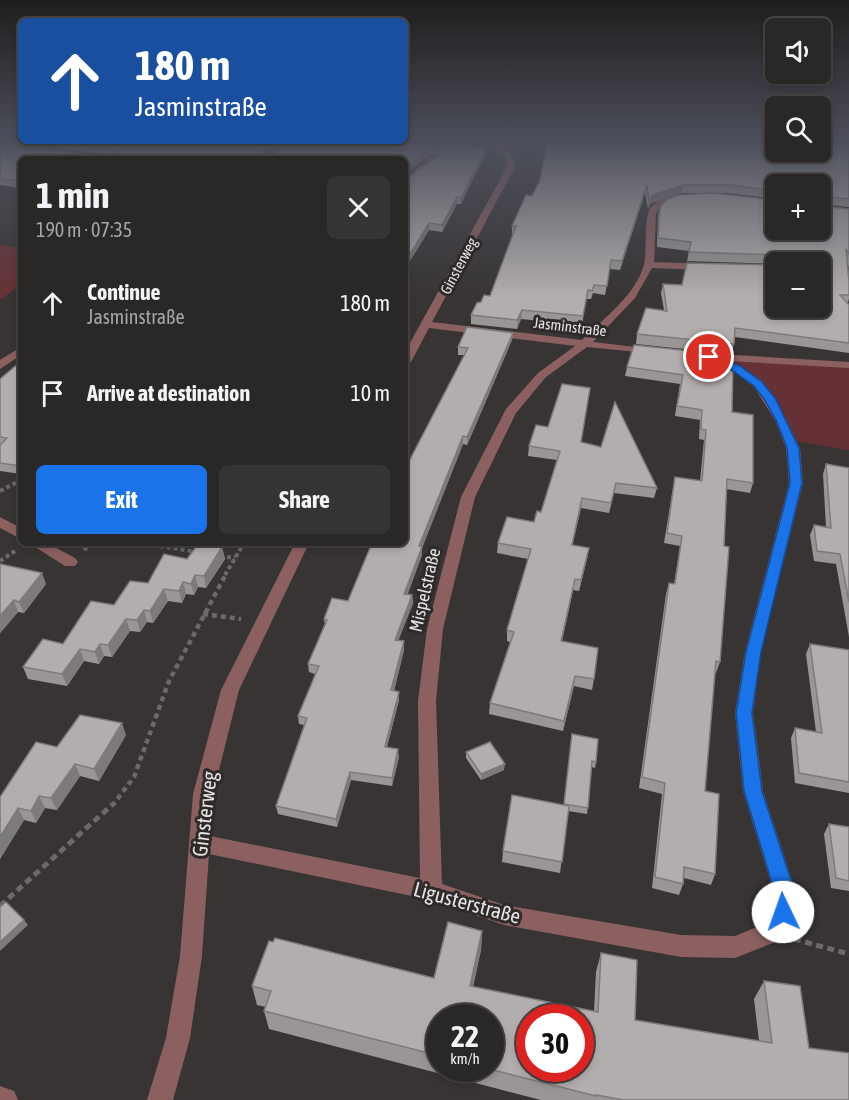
<!DOCTYPE html>
<html lang="en">
<head>
<meta charset="utf-8">
<style>
  :root { --surface:#2a2727; --page:#363333; --text:#f1f3f6; --muted:#a5a5a7; --line:#464444; --accent:#1a73e8 }
  body { margin:0; font-family:"Asap Condensed",sans-serif; background:var(--page); color:var(--text); height:100vh; display:flex; flex-direction:column; font-size:22px; white-space:nowrap }
  * { box-sizing:border-box; margin:0 }
  p { font-size:20px; color:var(--muted) }
  .icon { flex:none; width:33px; height:33px; fill:none; stroke:currentColor; stroke-width:2; stroke-linecap:round; stroke-linejoin:round }
  .map { position:relative; flex:1; overflow:hidden }
  .drawer { position:absolute; left:18px; top:156px; width:390px; height:390px; display:flex; flex-direction:column; background:var(--surface); border-radius:9px; box-shadow:0 3px 9px #0003,0 0 0 2px var(--line) }
  .drawer>* { flex:none }
  .top-card { position:absolute; left:18px; top:18px; width:390px; height:126px; border-radius:9px; box-shadow:0 3px 9px #0003,0 0 0 2px var(--line); background:#1a4fa0; color:#fff; overflow:hidden }
  .buttons { position:absolute; left:765px; top:18px; display:grid; gap:12px }
  .buttons a { display:grid; place-items:center; width:66px; height:66px; border-radius:9px; background:var(--surface); box-shadow:0 3px 9px #0003,0 0 0 2px var(--line); font-size:30px }
  .speed { position:absolute; left:426px; top:1004px; display:flex; gap:12px; font-size:30px; font-weight:700; text-align:center }
  .speed>* { display:grid; place-content:center; width:78px; height:78px; border-radius:50%; background:var(--surface); box-shadow:0 3px 9px #0003,0 0 0 2px var(--line); line-height:1 }
  .speed small { font-size:15px; font-weight:400 }
  .speed .limit { border:9px solid #d22; background:#fff; color:#111 }
  .pin { position:absolute; display:grid; place-items:center; width:51px; height:51px; color:#fff; margin:-26px; border:3px solid #fff; border-radius:50%; box-shadow:0 2px 6px #0007 }
  .me { position:absolute; width:66px; margin:-33px; rotate:357deg; stroke-linejoin:round; filter:drop-shadow(0 0 4px #0008) }
  .turn { display:flex; align-items:center; gap:21px; height:126px; padding:0 18px; font-size:27px }
  .turn .icon { width:78px; height:78px; stroke-width:2.5 }
  .turn b { display:block; font-size:42px; line-height:51px }
  .round { display:grid; place-items:center; flex:none; width:63px; height:63px; border-radius:9px; background:var(--page) }
  .overview { display:flex; align-items:center; justify-content:space-between; height:102px; padding:0 18px }
  h1 { font-size:36px; font-weight:700; line-height:45px }
  .primary-button { display:flex; gap:12px; margin-top:auto; padding:12px 18px }
  .primary-button a { flex:1; height:69px; border-radius:9px; background:var(--accent); color:#fff; font-size:24px; font-weight:700; line-height:69px; text-align:center }
  .primary-button a+a { background:var(--page); color:var(--text) }
  ul { padding:0; list-style:none }
  li { display:flex; align-items:center; gap:18px; height:90px; padding:0 18px }
  li div { flex:1 }
  li b { display:block; font-size:22px }
  li em { font-style:normal }
  .map>svg:first-child { display:block }
  .green { fill:#663134 }
  .lines { fill:none; stroke-linecap:round; stroke-linejoin:round }
  .path-far2 { stroke:#6c6969; stroke-width:4; stroke-dasharray:4 3; stroke-linecap:butt }
  .path-far1 { stroke:#6c6969; stroke-width:4.5; stroke-dasharray:5 4; stroke-linecap:butt }
  .path { stroke:#6c6969; stroke-width:5; stroke-dasharray:7 4.5; stroke-linecap:butt }
  .minor { fill:#8c6061; fill-rule:evenodd }
  .wall { fill:#9a9696; fill-rule:evenodd }
  .shaded-wall { fill:#7d7a7a }
  .building { fill:#b3aeae; stroke:#7d7a7a; stroke-width:1.5; fill-rule:evenodd }
  .route { fill:#1a73e8; stroke:#114b97; stroke-width:1.5 }
  .labels { text-anchor:middle; stroke-width:6; stroke-linejoin:round; paint-order:stroke }
  .far-street-label { font-size:15px; fill:#e5e2e2; stroke:#2e2a2a }
  .street-label { font-size:18px; fill:#e5e2e2; stroke:#2e2a2a }
  .near-street-label { font-size:21px; fill:#e5e2e2; stroke:#2e2a2a }
</style>
</head>
<body>
<div class="map">
<svg width="849" height="1100" viewBox="0 0 849 1100">
  <rect width="100%" height="100%" fill="#383434"/>
  <g class="green">
    <polygon points="0,245 21,248 21,284 0,300"/>
    <polygon points="738,358 849,365 849,450 789,440 769,398 723,362"/>
  </g>
  <g class="lines">
    <g class="path-far2">
      <polyline points="0,491 21,480"/>
      <polyline points="139,543 198,552"/>
      <polyline points="84,550 93,543"/>
      <polyline points="220,556 235,558"/>
      <polyline points="0,561 15,551"/>
      <polyline points="225,575 244,543"/>
    </g>
    <g class="path-far1">
      <polyline points="203,614 241,619"/>
      <polyline points="112,806 134,777 169,681 226,574"/>
    </g>
    <g class="path">
      <polyline points="0,906 113,804"/>
      <polyline points="794,939 849,954"/>
    </g>
    <g class="minor">
      <path d="M487,144C502,144 514,152 515,167L432,322L582,340C603,319 637,294 644,264C648,250 642,214 653,205C660,198 679,192 687,197L659,208L656,214L654,262L705,264L710,267L705,270L652,268L635,298L593,342L653,349L657,350V354L587,347L546,377L516,413L475,497L443,629L436,701L442,884L504,905L681,935L735,936L762,925L772,910L770,880L743,791L735,713L745,652L789,483L786,448L775,420L754,387L732,370L709,360L718,354L849,362V368L728,361L740,366L762,381L775,398L800,448L803,483L761,652L753,713L763,791L792,880L794,912L778,941L735,958L681,957L504,925L431,900L209,854L202,956L190,1038L173,1100H147L166,1038L180,956L193,794L221,690L295,543H309L239,690L213,794L210,836L420,878L418,701L427,629L461,497L506,409L538,373L575,346L429,328L411,362L405,365V352L507,167L505,157Z"/>
      <polygon points="432,156 439,158 405,184 405,178"/>
      <polygon points="21,347 21,355 0,369 0,360"/>
      <polygon points="0,517 21,528 21,539 0,528"/>
      <polygon points="29,543 47,543 75,558 78,562 75,566 65,566"/>
      <polygon points="0,1086 14,1091 18,1100 0,1100"/>
    </g>
  </g>
  <g class="wall">
    <polygon points="0,144 91,155 114,155 15,144 278,144 266,154 274,155 287,144 442,144 440,145 486,149 485,155 461,204 457,204 442,232 429,230 405,269 405,179 406,179 437,156 431,154 405,175 405,159 21,159 21,188 0,185"/>
    <polygon points="546,144 849,144 849,207 820,204 776,184 776,199 729,193 714,193 849,209 849,268 848,265 849,298 848,303 849,305 849,353 735,337 732,354 636,344 637,334 664,310 661,293 663,284 682,285 776,265 820,262 776,262 776,264 687,261 689,251 657,247 658,215 660,207 709,193 682,193 651,203 648,209 645,193 620,270 610,269 605,295 593,293 591,299 586,299 582,325 521,319 517,329 471,324 471,315 481,302 490,296 513,234 512,234 512,226 532,196 540,180"/>
    <polygon points="513,333 512,340 467,445 463,444 422,548 422,555 407,594 412,595 413,603 398,641 404,641 404,650 394,691 399,692 399,700 387,747 399,757 392,786 351,780 337,827 278,814 276,806 304,725 299,724 298,716 315,674 309,672 308,664 325,625 324,619 348,601 464,355 458,355 458,347"/>
    <polygon points="709,353 732,412 753,483 750,493 726,489 720,662 716,673 715,673 705,791 715,874 711,885 684,878 683,884 679,895 652,888 662,794 639,788 666,594 669,583 674,584 680,546 664,543 673,488 675,477 700,481 704,440 699,439 700,420 675,416 680,384 625,376 627,367"/>
    <polygon points="21,363 21,474 0,471 0,379"/>
    <polygon points="581,442 657,488 654,498 614,493 609,513 581,508 572,545 589,548 587,559 579,591 573,590 562,641 594,679 592,690 574,686 563,731 489,714 490,703 510,642 507,641 507,630 528,559 497,553 498,543 534,522 541,512 557,460 528,456 529,446"/>
    <polygon points="826,464 849,468 849,637 836,564 814,561 810,535 814,525 826,527 823,474"/>
    <polygon points="222,547 225,559 206,588 198,587 194,595 186,594 182,603 168,601 153,623 147,622 140,632 130,631 112,657 104,656 99,664 84,661 67,686 28,679 23,667 63,644 114,605 148,583 187,559"/>
    <polygon points="0,564 46,584 24,613 18,612 0,633"/>
    <polygon points="810,644 849,650 849,793 795,783 791,738 795,728 816,732 806,654"/>
    <polygon points="126,735 99,781 80,776 57,810 45,808 36,823 24,820 0,859 0,797"/>
    <polygon points="571,740 596,762 595,768 592,767 587,814 568,811 560,873 502,862 503,851 564,805"/>
    <polygon points="466,752 504,770 481,780 466,758"/>
    <polygon points="829,824 849,827 849,891 831,888 824,834"/>
    <path d="M482,931L481,950L473,987L594,1011L596,972L601,953L635,1020L759,1041L754,999L764,981L809,1048L849,1100H541L269,1029L264,1011L266,1007L257,1005L252,986L434,978ZM440,1017L490,1068H440Z"/>
  </g>
  <g class="shaded-wall">
    <polygon points="271,144 278,144 263,157 262,159 262,151"/>
    <polygon points="431,148 431,154 405,175 405,169"/>
    <polygon points="486,149 485,155 461,204 461,198"/>
    <polygon points="647,185 645,193 620,270 622,261"/>
    <polygon points="684,185 682,193 651,203 648,209 649,201 652,195"/>
    <polygon points="457,197 457,204 442,232 442,225"/>
    <polygon points="429,223 429,230 405,269 405,262"/>
    <polygon points="522,310 521,319 517,329 517,320"/>
    <polygon points="513,333 512,340 467,445 467,437"/>
    <polygon points="463,436 463,444 422,548 422,555 405,602 404,594 419,546"/>
    <polygon points="582,498 581,508 570,556 572,545"/>
    <polygon points="222,547 225,559 206,588 204,576"/>
    <polygon points="589,548 587,559 579,591 581,580"/>
    <polygon points="42,573 46,584 24,613 19,602"/>
    <polygon points="195,575 198,587 194,595 191,584"/>
    <polygon points="575,579 573,590 560,651 561,641"/>
    <polygon points="183,582 186,594 182,603 179,591"/>
    <polygon points="164,589 168,601 153,623 150,611"/>
    <polygon points="412,595 413,603 395,649 395,640"/>
    <polygon points="14,600 18,612 0,633 0,616"/>
    <polygon points="144,610 147,622 140,632 137,620"/>
    <polygon points="126,619 130,631 112,657 108,645"/>
    <polygon points="404,641 404,650 392,699 391,690"/>
    <polygon points="100,644 104,656 99,664 95,652"/>
    <polygon points="80,649 84,661 67,686 62,674"/>
    <polygon points="575,676 574,686 563,731 564,721"/>
    <polygon points="399,692 399,700 385,755 385,747"/>
    <polygon points="122,723 126,735 99,781 94,769"/>
    <polygon points="398,749 399,757 392,786 392,778"/>
    <polygon points="75,764 80,776 57,810 51,798"/>
    <polygon points="505,764 504,770 481,780 481,774"/>
    <polygon points="350,772 351,780 337,827 336,819"/>
    <polygon points="39,796 45,808 36,823 31,811"/>
    <polygon points="18,808 24,820 0,859 0,837"/>
    <polygon points="24,920 28,925 0,951 0,942"/>
    <polygon points="482,931 481,950 469,1004 470,986"/>
  </g>
  <g class="building">
    <polygon points="0,144 91,155 116,155 118,152 112,149 69,144 271,144 262,151 262,154 274,155 287,144 433,144 486,149 461,198 457,197 442,225 429,223 405,262 405,179 406,179 440,154 441,151 431,148 405,169 405,159 21,159 21,181 0,179"/>
    <polygon points="547,144 776,144 776,152 820,152 820,144 821,146 828,144 849,144 849,199 822,196 820,202 820,184 776,184 776,191 731,185 684,185 652,195 649,201 647,185 622,261 611,260 607,286 594,285 592,291 588,290 583,316 522,310 517,320 471,315 477,303 481,302 484,295 490,296 516,226 512,226 526,195 532,196 540,180"/>
    <polygon points="713,193 776,200 776,230 820,230 820,205 822,206 849,209 849,254 846,249 849,281 849,295 840,295 849,305 849,343 735,328 734,344 637,334 646,308 667,311 663,284 682,285 687,263 776,265 776,308 820,308 820,262 780,262 780,258 778,255 689,252 691,242 658,238 660,207 667,199 679,195"/>
    <polygon points="467,327 513,333 467,437 463,436 419,546 422,547 404,594 412,595 395,640 404,641 391,690 399,692 385,747 398,749 392,778 350,772 336,819 276,806 307,718 298,716 319,666 308,664 327,620 324,619 332,598 348,601 372,543 405,543 405,469 468,348 458,347"/>
    <polygon points="634,345 709,353 733,362 732,412 753,415 753,483 727,479 724,546 729,547 720,662 716,661 705,791 719,794 715,874 684,867 683,884 655,877 665,783 642,777 669,583 675,584 682,536 667,533 675,477 702,481 706,430 701,429 702,410 677,406 683,375 627,367"/>
    <polygon points="19,363 21,363 21,466 0,463 0,445 7,438 0,437 0,379"/>
    <polygon points="562,384 590,388 581,442 601,447 615,402 657,488 616,483 611,503 582,498 572,545 589,548 581,580 575,579 561,641 598,648 594,679 575,676 564,721 490,703 514,632 507,630 531,549 498,543 507,517 534,522 537,511 541,512 560,451 529,446 536,425 548,427"/>
    <polygon points="826,464 849,468 849,602 840,554 817,551 814,525 831,528"/>
    <polygon points="198,544 222,547 204,576 195,575 191,584 183,582 179,591 164,589 150,611 144,610 137,620 126,619 108,645 100,644 95,652 80,649 62,674 23,667 43,639 63,644 91,601 114,605 130,581 148,583 164,554 187,559"/>
    <polygon points="0,564 42,573 19,602 14,600 0,616"/>
    <polygon points="810,644 849,650 849,782 799,773 795,728 822,733"/>
    <polygon points="80,715 122,723 94,769 75,764 51,798 39,796 31,811 18,808 0,837 0,797 36,742 57,747"/>
    <polygon points="572,734 598,739 596,762 592,761 588,808 564,804"/>
    <polygon points="490,742 505,764 481,774 466,752"/>
    <polygon points="512,795 569,806 562,862 503,851"/>
    <polygon points="829,824 849,827 849,881 836,878"/>
    <polygon points="6,902 24,920 0,942 0,907"/>
    <path d="M448,922L482,931L470,986L598,1012L601,953L637,960L635,1020L772,1043L764,981L800,986L809,1048L849,1053V1100H623L596,1095V1096L485,1068H490V1017H440V1056L264,1011L271,991L252,986L269,941L273,942L275,938L434,978ZM530,1017H580V1068H530Z"/>
  </g>
  <linearGradient id="sky" x2="0" y2="1"><stop stop-color="#1f1d1d"/><stop offset="0.48" stop-color="#4d505c"/><stop offset="1" stop-color="#4d505c" stop-opacity="0"/></linearGradient>
  <rect width="849" height="298" fill="url(#sky)"/>
  <polygon class="route" points="709,354 740,366 762,382 775,398 799,448 802,483 761,652 752,713 762,791 791,880 793,912 790,919 783,922 776,919 773,912 771,880 744,791 736,713 746,652 790,483 787,448 776,420 764,399 754,386 733,371 705,359 705,355"/>
  <g class="labels">
    <g class="far-street-label">
      <text transform="translate(459 266) rotate(-62)" y="5">Ginsterweg</text>
      <text transform="translate(570 327) rotate(7)" y="5">Jasminstraße</text>
    </g>
    <g class="street-label">
      <text transform="translate(425 590) rotate(-77)" y="6">Mispelstraße</text>
    </g>
    <g class="near-street-label">
      <text transform="translate(205 814) rotate(-83)" y="7">Ginsterweg</text>
      <text transform="translate(467 903) rotate(15)" y="7">Ligusterstraße</text>
    </g>
  </g>
</svg>
<div class="buttons">
<a><svg class="icon" aria-label="sound" viewBox="0 0 24 24"><path d="M4 9h4l5-4v14l-5-4H4zM17 9q2 3 0 6"/></svg></a>
<a><svg class="icon" aria-label="search" viewBox="0 0 24 24"><circle cx="10" cy="10" r="6"/><path d="M15 15l6 6"/></svg></a>
<a>+</a>
<a>−</a>
</div>
<div class="speed"><div>22<small>km/h</small></div><div class="limit">30</div></div>
<div class="pin" style="left:709px;top:357px;background:#d93025"><svg class="icon" aria-label="arrive" viewBox="0 0 24 24"><path d="M6 21V4h12l-3 4 3 4H6"/></svg></div>
<svg class="me" style="left:783px;top:912px" viewBox="-20 -20 40 40"><circle r="19" fill="#fff"/><path d="M0-13L10 11 0 6-10 11z" fill="#1a73e8"/></svg>
<div class="top-card">
<div class="turn"><svg class="icon" aria-label="ahead" viewBox="0 0 24 24"><path d="M12 20V5M6 11l6-6 6 6"/></svg><div><b>180 m</b>Jasminstraße</div></div>
</div>
<section class="drawer">
<div class="overview"><div><h1>1 min</h1><p>190 m · 07:35</p></div><a class="round"><svg class="icon" aria-label="close" viewBox="0 0 24 24"><path d="M6 6l12 12M18 6L6 18"/></svg></a></div>
<ul>
<li><svg class="icon" aria-label="ahead" viewBox="0 0 24 24"><path d="M12 20V5M6 11l6-6 6 6"/></svg><div><b>Continue</b><p>Jasminstraße</p></div><em>180 m</em></li>
<li><svg class="icon" aria-label="arrive" viewBox="0 0 24 24"><path d="M6 21V4h12l-3 4 3 4H6"/></svg><div><b>Arrive at destination</b></div><em>10 m</em></li>
</ul>
<div class="primary-button"><a>Exit</a><a>Share</a></div>
</section>
</div>
</body>
</html>
